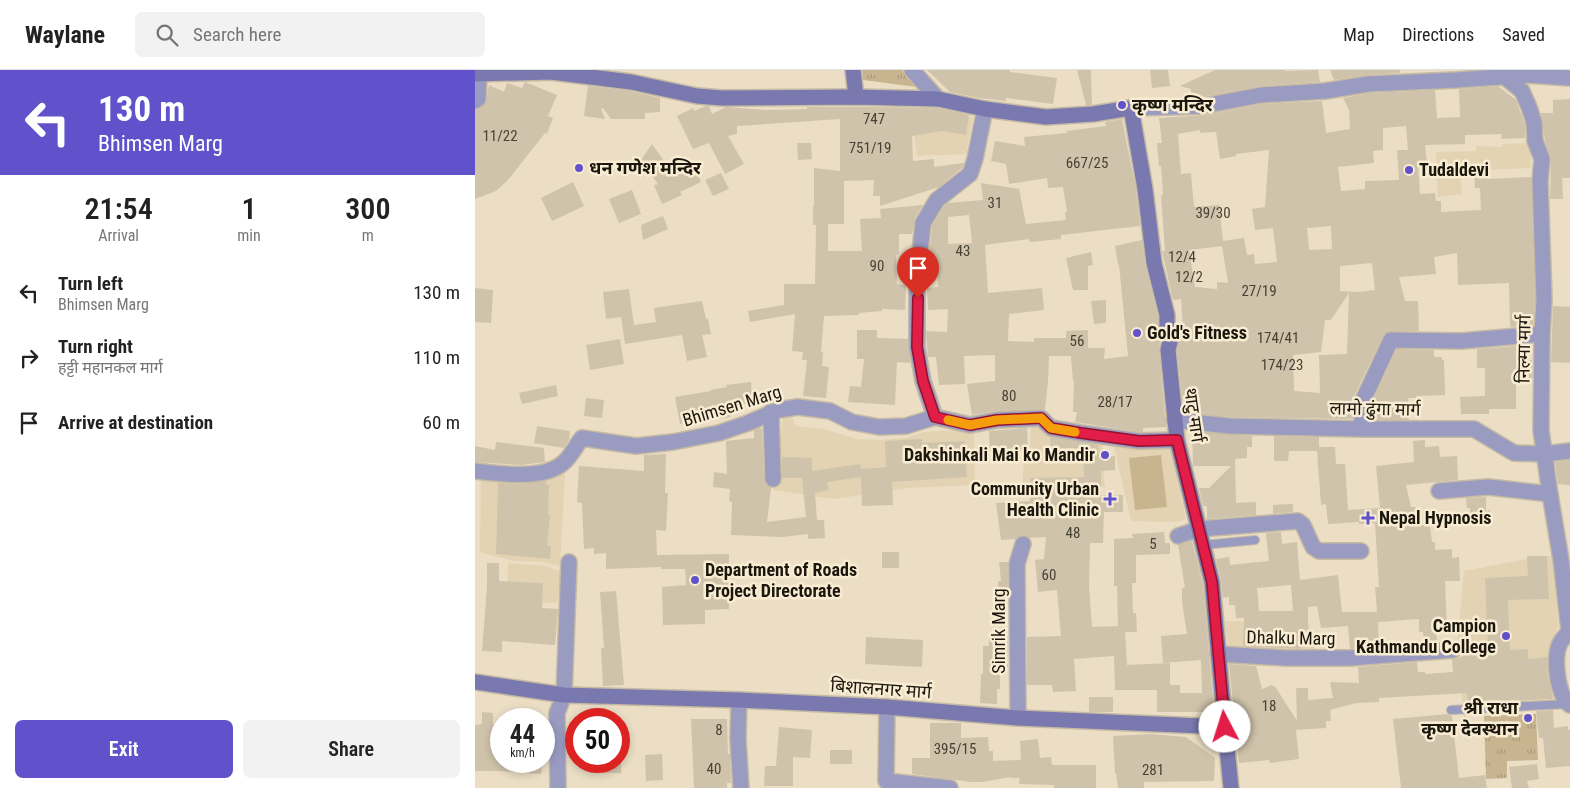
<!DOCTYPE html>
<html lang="en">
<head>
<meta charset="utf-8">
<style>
  :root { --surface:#fff; --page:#f2f2f2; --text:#222; --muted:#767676; --line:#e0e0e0; --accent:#6152cb }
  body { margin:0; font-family:"Roboto Condensed","Noto Sans Devanagari",sans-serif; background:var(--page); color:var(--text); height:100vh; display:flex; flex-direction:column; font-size:19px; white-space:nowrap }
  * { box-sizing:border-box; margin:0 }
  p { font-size:16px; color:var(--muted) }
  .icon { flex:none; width:28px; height:28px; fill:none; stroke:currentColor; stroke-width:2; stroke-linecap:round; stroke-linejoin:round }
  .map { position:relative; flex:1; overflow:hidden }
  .details { display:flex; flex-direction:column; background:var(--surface); width:475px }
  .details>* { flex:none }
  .banner { background:#6152cb; color:#fff; overflow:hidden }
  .speed { position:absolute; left:15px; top:638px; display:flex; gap:10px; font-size:25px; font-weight:700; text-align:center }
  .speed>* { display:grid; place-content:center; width:65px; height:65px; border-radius:50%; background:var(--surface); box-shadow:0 2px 8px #0003; line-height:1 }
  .speed small { font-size:12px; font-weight:400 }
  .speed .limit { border:8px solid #d22; background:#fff; color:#111 }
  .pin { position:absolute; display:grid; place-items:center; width:42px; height:42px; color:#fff; margin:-51px -21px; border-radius:50% 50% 50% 0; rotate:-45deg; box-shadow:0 0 5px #0007 }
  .pin .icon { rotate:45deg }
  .me { position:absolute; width:55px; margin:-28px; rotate:355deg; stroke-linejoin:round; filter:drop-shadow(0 0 4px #0008) }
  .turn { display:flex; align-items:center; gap:18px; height:105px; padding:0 15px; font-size:22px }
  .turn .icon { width:65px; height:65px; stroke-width:2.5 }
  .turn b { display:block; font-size:35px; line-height:42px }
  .eta { display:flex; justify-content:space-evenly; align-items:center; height:85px; text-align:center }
  .eta b { font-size:30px; font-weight:600; line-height:35px }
  .button { display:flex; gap:10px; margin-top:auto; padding:10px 15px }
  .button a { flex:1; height:58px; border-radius:8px; background:var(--accent); color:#fff; font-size:20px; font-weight:600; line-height:58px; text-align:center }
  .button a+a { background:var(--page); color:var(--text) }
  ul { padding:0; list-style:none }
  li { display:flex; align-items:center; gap:15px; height:65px; padding:0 15px }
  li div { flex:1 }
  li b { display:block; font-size:19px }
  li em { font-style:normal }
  header { display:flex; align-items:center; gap:30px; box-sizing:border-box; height:70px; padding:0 25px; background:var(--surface); border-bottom:1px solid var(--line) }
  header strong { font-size:24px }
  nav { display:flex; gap:28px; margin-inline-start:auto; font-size:18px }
  .search { width:350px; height:45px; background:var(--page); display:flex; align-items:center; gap:12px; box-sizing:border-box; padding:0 18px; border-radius:8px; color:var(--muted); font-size:19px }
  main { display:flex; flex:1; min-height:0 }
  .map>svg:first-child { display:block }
  .built { fill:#e3d3b3 }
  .park { fill:url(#park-tufts) }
  .pitch { fill:#c8b590 }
  .building { fill:#d0c3ab; fill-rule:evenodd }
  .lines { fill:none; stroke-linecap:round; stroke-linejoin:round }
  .lane-casing { stroke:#c6baa4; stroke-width:10 }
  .street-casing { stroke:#c6baa4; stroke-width:18 }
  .secondary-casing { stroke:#c6baa4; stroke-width:18 }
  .lane { stroke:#9a9bc1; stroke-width:8 }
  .street { stroke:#9a9bc1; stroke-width:15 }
  .secondary { stroke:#7979b0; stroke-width:15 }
  .route-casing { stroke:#92132f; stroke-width:12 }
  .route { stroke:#e11d48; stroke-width:9 }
  .slow { stroke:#f59e0b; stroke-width:9 }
  .poi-dot { fill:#6152cb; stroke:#f8ecd2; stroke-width:2 }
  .labels { text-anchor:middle; stroke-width:5; stroke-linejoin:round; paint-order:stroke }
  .number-label { font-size:15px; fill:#484235 }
  .poi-label { font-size:18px; font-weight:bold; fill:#1b170e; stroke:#f8ecd2; text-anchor:start }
  .street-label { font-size:18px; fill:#1b170e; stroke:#f8ecd2 }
</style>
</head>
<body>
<header>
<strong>Waylane</strong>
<div class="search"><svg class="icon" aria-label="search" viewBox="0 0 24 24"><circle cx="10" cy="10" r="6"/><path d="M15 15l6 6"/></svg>Search here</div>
<nav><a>Map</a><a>Directions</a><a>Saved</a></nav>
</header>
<main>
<section class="details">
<div class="banner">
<div class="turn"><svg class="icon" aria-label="left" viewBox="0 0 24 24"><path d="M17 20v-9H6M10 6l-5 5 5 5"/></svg><div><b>130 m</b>Bhimsen Marg</div></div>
</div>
<div class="eta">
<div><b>21:54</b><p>Arrival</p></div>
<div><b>1</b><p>min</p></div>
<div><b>300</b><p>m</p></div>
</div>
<ul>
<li><svg class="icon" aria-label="left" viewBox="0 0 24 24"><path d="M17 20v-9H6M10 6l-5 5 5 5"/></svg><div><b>Turn left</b><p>Bhimsen Marg</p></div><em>130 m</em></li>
<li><svg class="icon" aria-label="right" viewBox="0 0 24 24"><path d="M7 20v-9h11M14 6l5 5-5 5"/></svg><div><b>Turn right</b><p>हट्टी महानकल मार्ग</p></div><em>110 m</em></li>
<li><svg class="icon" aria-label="arrive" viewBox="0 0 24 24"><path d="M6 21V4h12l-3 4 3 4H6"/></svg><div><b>Arrive at destination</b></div><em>60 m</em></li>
</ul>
<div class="button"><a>Exit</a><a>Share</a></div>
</section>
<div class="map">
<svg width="1095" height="718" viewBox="0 0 1095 718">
  <defs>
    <pattern id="park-tufts" width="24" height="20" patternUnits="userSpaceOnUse" patternTransform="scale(1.25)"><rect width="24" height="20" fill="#c8b590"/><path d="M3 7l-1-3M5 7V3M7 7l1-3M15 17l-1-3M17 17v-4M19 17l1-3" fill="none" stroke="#ab9b7b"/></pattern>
  </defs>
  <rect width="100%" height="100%" fill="#ebdec5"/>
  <g class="built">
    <polygon points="468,42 498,47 491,84 442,86 438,51"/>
    <polygon points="1055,73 1056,98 1002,100 985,102 987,124 963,127 961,82 1001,81 1001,76 1028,77 1028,74"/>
    <polygon points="316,345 320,356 349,359 382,369 403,370 432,368 449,362 499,359 500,415 434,418 359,429 298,420 308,347"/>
    <polygon points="556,352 627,368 629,411 631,417 547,420 549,389 555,382"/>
    <polygon points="666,372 701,372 702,409 711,449 702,452 656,451 639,377"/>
    <polygon points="90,404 85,496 68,492 39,491 5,482 6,407 62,409"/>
    <polygon points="1078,486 1083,557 1076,575 1079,631 989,647 982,577 989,501 1056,488"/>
    <polygon points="33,493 71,496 89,503 81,533 32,531"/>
    <polygon points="833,550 842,586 759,584 753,576 750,551 819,552"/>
  </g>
  <g class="park">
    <polygon points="387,0 427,0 442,17 388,10"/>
    <polygon points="1061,644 1063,690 1032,691 1032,708 1011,709 1009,646"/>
  </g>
  <polygon class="pitch" points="686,385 692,437 660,440 654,388"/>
  <g class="building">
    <polygon points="452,0 535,0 535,2 582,8 578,34 531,28 531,31 504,28 475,22"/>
    <polygon points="602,0 616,0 617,35 611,35"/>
    <polygon points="675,0 693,0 695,16 677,18"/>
    <polygon points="740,0 810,0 810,1 843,0 845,12 785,16 727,27 716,27 716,19 705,16"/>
    <polygon points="855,0 925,0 925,3 892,5 859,10"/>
    <polygon points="50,12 82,25 73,46 78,48 72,64 70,63 33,110 21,121 0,129 0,40 5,39 11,33 14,15 29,22 32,13 47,18"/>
    <polygon points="113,16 154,21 185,28 185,42 170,43 170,49 136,49 128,38 126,39 130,49 109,46"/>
    <path d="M1023,16L1041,30L1050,54V68L1026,69L1027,64L990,65V74L950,75L952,92H943L945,124L960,123L961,131H966V142L1006,140L1005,118H1000L999,103H1012L1013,109L1056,107L1060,230L1058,255L1035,257L1034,213L983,215L982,183L959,187L961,204L924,207L930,231H943L944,261H916L912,262L908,266L880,324L878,349L755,347L709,342L702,281L704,270L702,258L708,257L706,229L698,230L687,181H690L686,125H688L686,96H684L682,73H687L684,48L730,45L787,34L847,31L851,63L875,59L874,40L868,28L894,23L960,20L962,48L985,47L984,19ZM931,56L933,80H922L924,110L890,111V119L866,121L863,97L899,93L898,81L908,80V58ZM725,60V63L741,62L745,89L761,86V84L794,80L790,137L777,139L780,160L798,158L802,192L780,194L779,184L772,185L769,168L748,171L744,135L719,137L716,103L706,104L703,64ZM856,156L857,179L834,180L832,158ZM747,176L753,213L742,212V219L720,217L714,180ZM897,193L900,220L882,222L865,221V196ZM874,223L872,284L844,285L845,323L819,321L818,285L846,282L850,250H856Z"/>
    <polygon points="1095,29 1095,108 1087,108 1088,129 1075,129 1076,89 1070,71 1066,43 1078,43 1078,30"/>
    <polygon points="231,36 234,36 237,44 251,37 291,40 332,39 332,37 389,37 462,38 494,45 491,65 467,61 437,66 438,91 459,89 459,97 489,93 487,98 464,117 405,136 405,126 398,126 399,110 369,111 369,154 353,154 353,181 387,181 385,149 406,148 405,139 448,135 440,148 437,164 424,164 424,184 421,185 422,214 431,215 430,240 407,239 407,241 384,243 384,245 349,246 346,282 348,282 347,296 354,297 351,328 328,326 332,290 327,290 328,282 317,281 320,244 275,252 273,241 309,235 309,214 340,214 341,155 338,155 338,136 339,136 339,98 365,101 365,49 262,56 262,64 253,66 269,94 250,104 234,73 218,79 202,46 218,38 219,41"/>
    <path d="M647,49L661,120L665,156L586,165V169L555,172L554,169L510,175L513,223L567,218L569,240L534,244L533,271L559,272V268H591V261L613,260V278H630L629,289L653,286L644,195H643L640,176L667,170L670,195L683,246V260L685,272L684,281L691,357L668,358V362H665L600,352L602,342H598L599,311H598L596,286H574L573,312L570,339L522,341L497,345L492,314L520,311V285L489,286L490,314L464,315L461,287H453L451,261L472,262L473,239L453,240L452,218L463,217L462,190H454L457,156L469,136L473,133L508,130L506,113L544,119L551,154L591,150L590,142L592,141L588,117L573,118L572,108L534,114L531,94L516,91L520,71L550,76L549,67L592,63V61L631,56L630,52ZM494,145L497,173L473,174V147Z"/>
    <polygon points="322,73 336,73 337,89 323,90"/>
    <polygon points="177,74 198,104 218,94 226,112 205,122 207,125 187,134 179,115 183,114 166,90"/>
    <polygon points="246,103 254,119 238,126 230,110"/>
    <polygon points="98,112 109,136 77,151 66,128"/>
    <polygon points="157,120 166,144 144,153 134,129"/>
    <polygon points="188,146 193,159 168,170 166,155"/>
    <polygon points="616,182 618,195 613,196 613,220 598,220 591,188"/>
    <polygon points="0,218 18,220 16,253 0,252"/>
    <polygon points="154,219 159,255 181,252 179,238 227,231 231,249 233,249 236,264 227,265 232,287 212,291 207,265 150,274 146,247 131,249 128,222"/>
    <polygon points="631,230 631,253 619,254 616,231"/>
    <polygon points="1078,236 1095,237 1095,293 1076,292"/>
    <polygon points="382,260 402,260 402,268 433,269 435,293 422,292 420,335 373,332 375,316 386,317 389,289 382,289"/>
    <polygon points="145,269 149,294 115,300 111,275"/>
    <polygon points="1041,276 1041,289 1057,290 1057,313 1041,313 1041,339 1014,339 1014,344 986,344 985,327 1010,326 1010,298 1002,298 1002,279"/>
    <polygon points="922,279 959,280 959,287 967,287 967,290 969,290 970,325 941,326 941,328 933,328 934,350 896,350 898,330"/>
    <polygon points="276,312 277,333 265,334 266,340 255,341 256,347 205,354 200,327 236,321 235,320 252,317 251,315"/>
    <polygon points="81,315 83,326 47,334 44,323"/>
    <polygon points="111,328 129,330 127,348 109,346"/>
    <polygon points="62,356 95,361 94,370 89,378 59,373"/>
    <polygon points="284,358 287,359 289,410 290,414 296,418 292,452 331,447 327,408 307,408 307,387 337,388 337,401 385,394 386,399 411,397 410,371 447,369 447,373 490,371 492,407 417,412 418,435 387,436 386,407 352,412 354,420 340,423 342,450 349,450 350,468 333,469 333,464 308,467 256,465 257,432 254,431 255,419 238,417 239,402 252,404 251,371 279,368 279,360"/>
    <polygon points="552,358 553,381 515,382 514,361"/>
    <polygon points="717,361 777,366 777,377 772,377 772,388 760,389 761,433 781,432 781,445 732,449 732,436 728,436 724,418 734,418 756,396 718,396"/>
    <path d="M799,366L844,367V377H860L861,394H870L873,440L905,438L901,396L939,392L938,371L950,370V377L964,376L965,387L982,386L983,410L931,415L936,437H941L945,455H955L957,472H960V480L977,479V488L984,487L985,511H970L972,560L961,561L962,572L949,573L948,562H944V549L903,552L904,576L875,579L873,556L846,558L842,536L833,537V560L826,561V579L768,576L769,548H761L760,535H754V527L748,528L746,510L741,489L754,487L755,495L794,491L791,463L806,462L807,474L822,472L825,510L863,505L867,542H902L900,517H904L900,453L884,454V452L853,454L851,434L846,435L842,381H814L813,391H799ZM816,515L818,541H784L782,518Z"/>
    <polygon points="575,367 623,375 624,388 640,386 640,400 626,401 626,425 648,425 648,442 629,442 628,473 615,473 614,517 617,557 643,556 642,516 639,516 639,469 658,468 657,464 689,462 690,473 695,473 695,484 661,485 661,513 657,513 658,543 661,543 662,562 650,562 652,595 695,593 695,615 705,615 705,623 727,623 726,590 688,593 686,566 712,564 707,532 707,518 710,518 703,475 717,471 728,514 739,642 682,642 682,620 640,620 639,586 599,589 601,621 578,622 577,615 552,615 552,567 586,566 582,520 563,522 560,490 569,489 571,467 555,468 546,465 540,469 526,470 521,433 555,431 555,408 609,407 608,378 576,378"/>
    <polygon points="21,372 69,378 70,392 46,395 0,392 0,376 20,380"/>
    <polygon points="191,384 190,423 193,423 191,461 181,460 182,485 254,484 254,539 230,540 230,554 188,555 187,517 211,515 210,499 186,499 186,497 131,499 131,483 119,484 119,478 109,479 107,433 102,432 104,396 169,401 169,385"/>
    <polygon points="1095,390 1095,415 1083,414 1080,392"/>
    <polygon points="71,411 71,415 74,415 73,445 75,445 72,476 76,476 75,489 21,484 23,413 46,414"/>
    <polygon points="1011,427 1011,441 1015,440 1015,454 995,453 995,438 992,438 991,428"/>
    <polygon points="818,434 818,442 798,444 798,435"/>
    <rect x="407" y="482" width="17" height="16"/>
    <polygon points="1052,486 1072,486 1074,529 1033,530 1035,580 1053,579 1053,589 1072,587 1073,607 1078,629 993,633 992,623 904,628 904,632 881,633 855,640 856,651 851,651 851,658 821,660 824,689 795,693 794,690 764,693 754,594 781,596 787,619 797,615 801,618 822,651 821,618 833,618 833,630 858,628 855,612 884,613 883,597 942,592 943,602 950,602 950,604 978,602 977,589 988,587 987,582 1013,580 1010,508 1053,506"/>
    <polygon points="524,492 533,492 533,529 524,530 523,511 526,511"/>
    <polygon points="12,493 24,493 24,511 68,513 67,538 83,539 80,575 27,571 27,582 7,581 12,517"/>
    <polygon points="141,521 149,615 128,616 126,578 129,578 125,522"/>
    <polygon points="514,566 533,566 533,598 525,598 525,619 522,619 522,634 505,633 506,604 508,604 508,576 514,576"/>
    <polygon points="391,567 448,570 447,597 390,594"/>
    <rect x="614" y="627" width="24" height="15"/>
    <polygon points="1078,640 1079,658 1093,656 1093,660 1095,660 1095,696 1071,698 1068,668 1064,668 1061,641"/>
    <polygon points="7,642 18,643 18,655 26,655 25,691 68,691 66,704 25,701 0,701 0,655 7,654"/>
    <polygon points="972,644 977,646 984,708 1010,705 1012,718 926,718 918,649"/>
    <polygon points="216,649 252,649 253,684 255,684 256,713 252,713 252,718 219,718"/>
    <polygon points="455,653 486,653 486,668 513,667 514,681 518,681 518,691 546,690 545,671 563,669 565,688 576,687 577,695 621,695 621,718 579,718 579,715 544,714 545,708 536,708 535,707 508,712 495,712 437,704 437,688 455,688"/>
    <polygon points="304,657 337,660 335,688 318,687 318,716 289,716 290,696 301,696"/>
    <polygon points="676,664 711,667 740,688 739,711 669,712 669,718 643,718 641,703 640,703 638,666"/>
    <rect x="355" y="680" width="22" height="14"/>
    <polygon points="187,684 188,710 171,711 170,685"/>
    <rect x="115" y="691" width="31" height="12"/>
    <polygon points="1062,694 1064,709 1052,711 1054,718 1037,718 1034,697"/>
  </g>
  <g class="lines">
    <g class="lane-casing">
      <g id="lane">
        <polyline points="728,475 780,470"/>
        <polyline points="976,640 1092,634"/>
      </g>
    </g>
    <g class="street-casing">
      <g id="street">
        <polyline points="437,0 463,29"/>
        <polyline points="1030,7 1047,21 1054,37 1059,52 1060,71 1067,89 1065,111 1069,230 1067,264 1066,360 1075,424 1086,490 1094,561"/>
        <polyline points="0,31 3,29 4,5"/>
        <polyline points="656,38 728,36 786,25 850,21 893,14 981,10 1053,5 1095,8"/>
        <polyline points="296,342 298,409"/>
        <polyline points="460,347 448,311 442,277 442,211 448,153 462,130 495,104 500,89 510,39"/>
        <polyline points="699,350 754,356 886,359 999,359 1039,383 1069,384 1095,381"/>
        <polyline points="886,359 889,328 916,270 986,271 1067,264"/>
        <path d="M0,401C24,404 69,410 88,393C96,387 101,375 107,368L161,376L198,372L244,363L273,353L303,340L323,337L355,341L377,352L404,357L431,356L460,347L495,355L522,350L566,348L576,358L606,363L664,371L702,370"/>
        <polyline points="964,421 1013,417 1075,424"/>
        <polyline points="703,466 724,459 823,451 828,455 838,477 844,481 886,481"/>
        <path d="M1095,561C1092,564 1087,569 1085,573C1078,588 1082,625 1095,635"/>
        <polyline points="743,584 811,588 875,588 978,580"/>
        <polyline points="264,630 263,669 266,718"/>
        <polyline points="412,637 411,711 475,718"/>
        <polyline points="543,648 542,494 548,474"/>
        <polyline points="83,718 82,643 89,625 94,492"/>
      </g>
    </g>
    <g class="secondary-casing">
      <g id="secondary">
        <polyline points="378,0 381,27"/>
        <polyline points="0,4 76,2 156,12 222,26 247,28 381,27 463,29 510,39 571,47 618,44 656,38 670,119 679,193 692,245 692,258 695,272 693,280 702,370 737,512 750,657"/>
        <polyline points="0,612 89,625 264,630 412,637 543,648 750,657 756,718"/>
      </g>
    </g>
    <use href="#lane" class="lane"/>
    <use href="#street" class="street"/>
    <use href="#secondary" class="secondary"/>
  </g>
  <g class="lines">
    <g class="route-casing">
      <polyline id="route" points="443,228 442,277 448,311 460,347 495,355 522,350 566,348 576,358 606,363 664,371 702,370 737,512 750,657"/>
    </g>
    <use href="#route" class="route"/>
    <polyline class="slow" points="473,350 495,355 522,350 566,348 576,358 600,362"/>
  </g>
  <g class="poi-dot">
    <circle cx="647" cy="35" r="5"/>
    <circle cx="104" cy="98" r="5"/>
    <circle cx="934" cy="100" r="5"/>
    <circle cx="662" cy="263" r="5"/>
    <circle cx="630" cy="385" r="5"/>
    <path d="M632.5 421.5h5v5h5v5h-5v5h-5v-5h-5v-5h5z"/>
    <path d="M890.5 440.5h5v5h5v5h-5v5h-5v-5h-5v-5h5z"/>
    <circle cx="220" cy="510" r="5"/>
    <circle cx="1031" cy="566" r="5"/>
    <circle cx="1053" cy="648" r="5"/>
  </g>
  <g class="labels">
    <g class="number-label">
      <text x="399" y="54">747</text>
      <text x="25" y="71">11/22</text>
      <text x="395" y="83">751/19</text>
      <text x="612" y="98">667/25</text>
      <text x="520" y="138">31</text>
      <text x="738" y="148">39/30</text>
      <text x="488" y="186">43</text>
      <text x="707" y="192">12/4</text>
      <text x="402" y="201">90</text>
      <text x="714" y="212">12/2</text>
      <text x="784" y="226">27/19</text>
      <text x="803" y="273">174/41</text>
      <text x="602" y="276">56</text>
      <text x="807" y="300">174/23</text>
      <text x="534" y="331">80</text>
      <text x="640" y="337">28/17</text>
      <text x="598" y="468">48</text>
      <text x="678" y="479">5</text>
      <text x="574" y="510">60</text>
      <text x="794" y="641">18</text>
      <text x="244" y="665">8</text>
      <text x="480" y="684">395/15</text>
      <text x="239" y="704">40</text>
      <text x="678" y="705">281</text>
    </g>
    <g class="poi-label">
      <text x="657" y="41">कृष्ण मन्दिर</text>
      <text x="114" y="104">धन गणेश मन्दिर</text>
      <text x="944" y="106">Tudaldevi</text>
      <text x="672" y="269">Gold's Fitness</text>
      <text x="620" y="391" text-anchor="end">Dakshinkali Mai ko Mandir</text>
      <text x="624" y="425" text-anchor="end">Community Urban<tspan x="624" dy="21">Health Clinic</tspan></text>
      <text x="904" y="454">Nepal Hypnosis</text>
      <text x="230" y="506">Department of Roads<tspan x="230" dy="21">Project Directorate</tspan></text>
      <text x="1021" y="562" text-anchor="end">Campion<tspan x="1021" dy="21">Kathmandu College</tspan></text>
      <text x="1043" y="644" text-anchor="end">श्री राधा<tspan x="1043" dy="21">कृष्ण देवस्थान</tspan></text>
    </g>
    <g class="street-label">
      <text transform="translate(1049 279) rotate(-89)" y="6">निल्मा मार्ग</text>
      <text transform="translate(257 336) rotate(-17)" y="6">Bhimsen Marg</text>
      <text transform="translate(900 339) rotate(1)" y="6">लामो ढुंगा मार्ग</text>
      <text transform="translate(719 345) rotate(82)" y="6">थाटु मार्ग</text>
      <text transform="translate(524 561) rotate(-90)" y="6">Simrik Marg</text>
      <text transform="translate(816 568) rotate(1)" y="6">Dhalku Marg</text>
      <text transform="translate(406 619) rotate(4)" y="6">बिशालनगर मार्ग</text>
    </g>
  </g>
</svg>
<div class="speed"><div>44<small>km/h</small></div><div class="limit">50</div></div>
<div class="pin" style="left:443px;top:228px;background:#d93025"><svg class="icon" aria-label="arrive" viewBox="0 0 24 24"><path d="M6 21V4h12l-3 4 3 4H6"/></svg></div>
<svg class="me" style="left:750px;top:657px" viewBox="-20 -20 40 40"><circle r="19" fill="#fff"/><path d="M0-13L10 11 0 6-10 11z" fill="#e11d48"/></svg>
</div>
</main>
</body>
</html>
